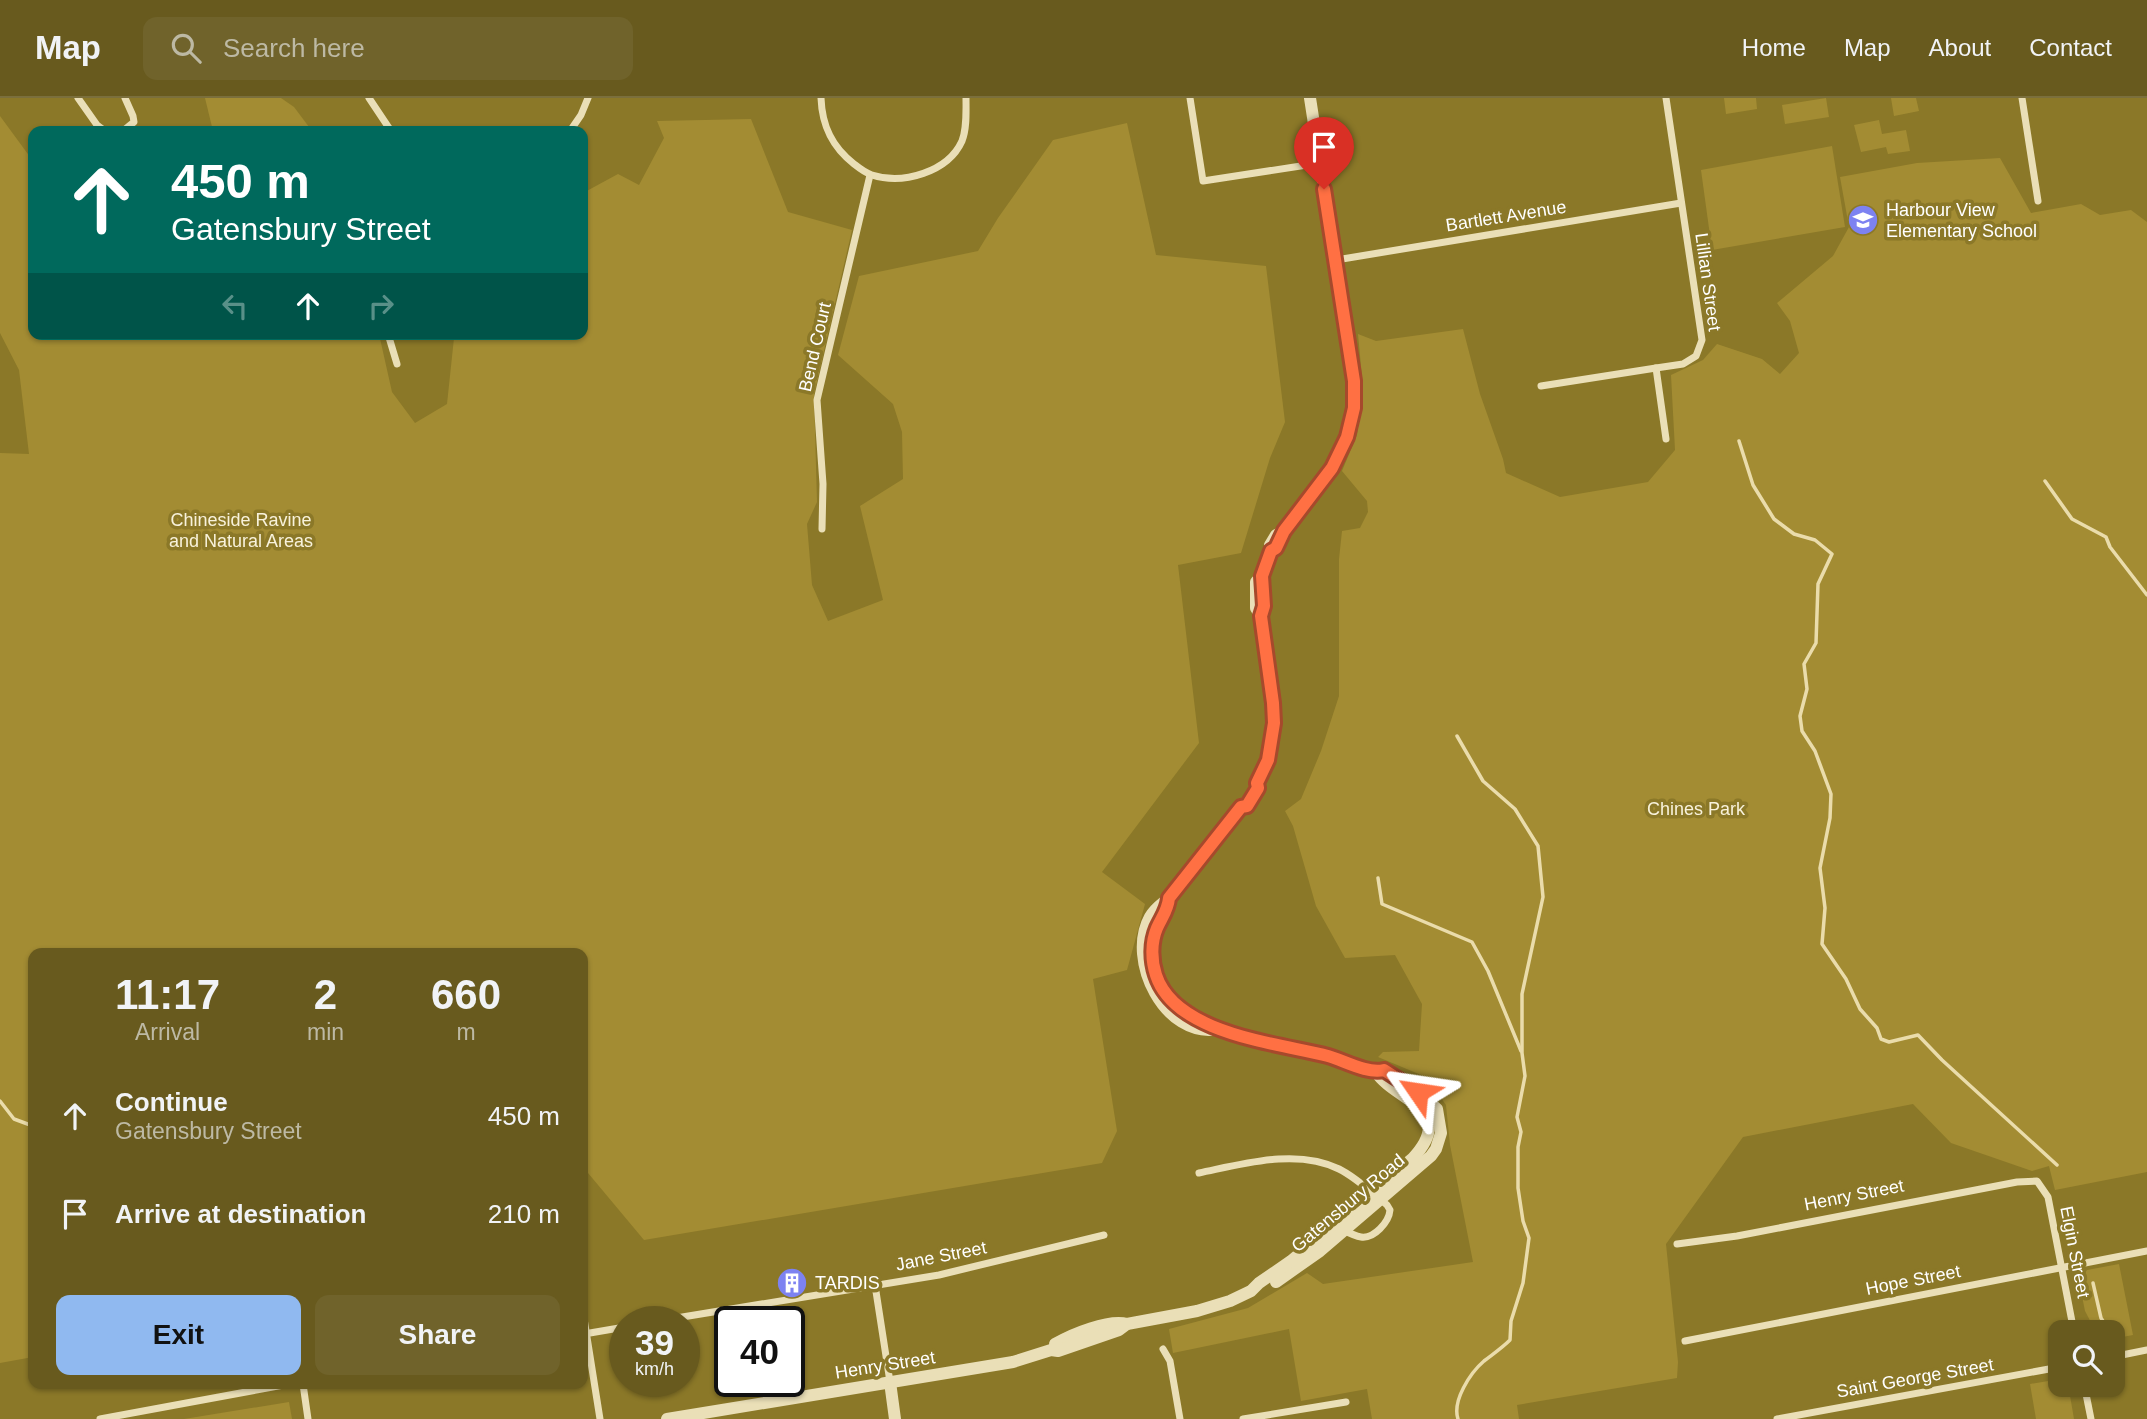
<!DOCTYPE html>
<html lang="en">
<head>
<meta charset="utf-8">
<style>
  :root { --surface:#685a1e; --page:#70632b; --text:#f1f3f6; --muted:#bdb9a4; --line:#7b6f3c; --accent:#90b9f0 }
  body { margin:0; font-family:Helvetica,sans-serif; background:var(--page); color:var(--text); height:100vh; display:flex; flex-direction:column; font-size:26px; white-space:nowrap }
  * { box-sizing:border-box; margin:0 }
  p { font-size:23px; color:var(--muted) }
  .icon { flex:none; width:38px; height:38px; fill:none; stroke:currentColor; stroke-width:2; stroke-linecap:round; stroke-linejoin:round }
  .map { position:relative; flex:1; overflow:hidden }
  .panel { position:absolute; left:28px; top:850px; width:560px; height:441px; display:flex; flex-direction:column; background:var(--surface); border-radius:14px; box-shadow:0 2px 5px #0004 }
  .panel>* { flex:none }
  .top-card { position:absolute; left:28px; top:28px; width:560px; height:214px; border-radius:14px; box-shadow:0 2px 5px #0004; background:#00695c; color:#fff; overflow:hidden }
  .controls { position:absolute; left:2048px; top:1222px; display:grid; gap:14px }
  .controls a { display:grid; place-items:center; width:77px; height:77px; border-radius:14px; background:var(--surface); box-shadow:0 2px 5px #0004; font-size:35px }
  .speed { position:absolute; left:609px; top:1208px; display:flex; gap:14px; font-size:35px; font-weight:700; text-align:center }
  .speed>* { display:grid; place-content:center; width:91px; height:91px; border-radius:50%; background:var(--surface); box-shadow:0 2px 5px #0004; line-height:1 }
  .speed small { font-size:18px; font-weight:400 }
  .speed .limit { border:4px solid #111; border-radius:10px; background:#fff; color:#111 }
  .pin { position:absolute; display:grid; place-items:center; width:60px; height:60px; color:#fff; margin:-72px -30px; border-radius:50% 50% 50% 0; rotate:-45deg; box-shadow:0 0 7px #0007 }
  .pin .icon { rotate:45deg }
  .me { position:absolute; width:77px; margin:-38px; rotate:302deg; stroke-linejoin:round; filter:drop-shadow(0 0 5px #0008) }
  .turn { display:flex; align-items:center; gap:24px; height:147px; padding:0 28px; font-size:32px }
  .turn .icon { width:91px; height:91px; stroke-width:2.5 }
  .turn b { display:block; font-size:49px; line-height:60px }
  .lanes { display:flex; align-items:center; height:66px; padding:0 28px; background:#0003; justify-content:center; gap:35px; direction:ltr }
  .lanes .off { opacity:.35 }
  .eta { display:flex; justify-content:space-evenly; align-items:center; height:119px; text-align:center }
  .eta b { font-size:42px; font-weight:700; line-height:49px }
  .primary-button { display:flex; gap:14px; margin-top:auto; padding:14px 28px }
  .primary-button a { flex:1; height:80px; border-radius:14px; background:var(--accent); color:#111; font-size:28px; font-weight:700; line-height:80px; text-align:center }
  .primary-button a+a { background:var(--page); color:var(--text) }
  ul { padding:0; list-style:none }
  li { display:flex; align-items:center; gap:21px; height:98px; padding:0 28px }
  li div { flex:1 }
  li b { display:block; font-size:26px }
  li em { font-style:normal }
  header { display:flex; align-items:center; gap:42px; box-sizing:border-box; height:98px; padding:0 35px; background:var(--surface); border-bottom:2px solid var(--line) }
  header strong { font-size:33px }
  nav { display:flex; gap:38px; margin-inline-start:auto; font-size:24px }
  .search { width:490px; height:63px; background:var(--page); display:flex; align-items:center; gap:18px; box-sizing:border-box; padding:0 24px; border-radius:14px; color:var(--muted); font-size:26px }
  .map>svg:first-child { display:block }
  .green { fill:#a38c33 }
  .lines { fill:none; stroke-linecap:round; stroke-linejoin:round }
  .stream { stroke:#eadcab; stroke-width:3.5 }
  .minor { stroke:#eadfb7; stroke-width:7 }
  .tertiary { stroke:#eadfb7; stroke-width:12 }
  .route-casing { stroke:#a6492c; stroke-width:18 }
  .route { stroke:#ff7043; stroke-width:12 }
  .labels { text-anchor:middle; stroke-width:7; stroke-linejoin:round; paint-order:stroke }
  .poi-label { font-size:18px; fill:#fff; stroke:#8b7828; text-anchor:start }
  .street-label { font-size:18px; fill:#fff; stroke:#8b7828 }
  .park-label { font-size:18px; fill:#f8f2db; stroke:#8b7828 }
</style>
</head>
<body>
<header>
<strong>Map</strong>
<div class="search"><svg class="icon" aria-label="search" viewBox="0 0 24 24"><circle cx="10" cy="10" r="6"/><path d="M15 15l6 6"/></svg>Search here</div>
<nav><a>Home</a><a>Map</a><a>About</a><a>Contact</a></nav>
</header>
<div class="map">
<svg width="2147" height="1321" viewBox="0 0 2147 1321">
  <rect width="100%" height="100%" fill="#8b7828"/>
  <g class="green">
    <polygon points="205,0 281,0 294,9 312,33 213,33"/>
    <polygon points="1724,0 1756,0 1757,11 1726,16"/>
    <polygon points="1826,0 1829,19 1785,26 1782,7"/>
    <polygon points="1891,0 1916,0 1919,13 1894,18"/>
    <polygon points="0,18 33,63 33,236 379,236 392,294 415,325 447,306 454,240 456,236 583,236 583,95 618,76 639,87 664,40 657,23 751,21 788,114 852,132 814,296 817,404 807,426 812,487 828,523 883,502 860,408 903,381 902,334 893,306 838,257 859,178 978,153 998,120 1053,42 1127,25 1156,157 1266,168 1285,324 1270,360 1241,455 1178,467 1199,645 1102,774 1145,806 1127,872 1093,881 1117,1033 1102,1065 644,1142 583,1069 583,856 33,856 33,1259 0,1265 0,355 29,356 19,272 0,235"/>
    <polygon points="1879,22 1882,36 1906,32 1910,53 1888,56 1886,49 1861,54 1854,27"/>
    <polygon points="1832,48 1845,129 1712,152 1701,72"/>
    <polygon points="2000,60 2031,115 2081,106 2100,117 2131,112 2147,124 2147,1074 2055,1092 2049,1068 2032,1073 1951,1045 1913,1006 1743,1039 1666,1146 1678,1264 1677,1280 1517,1307 1519,1321 1372,1321 1367,1291 1301,1303 1289,1231 1173,1255 1169,1231 1248,1210 1307,1175 1323,1186 1473,1164 1450,1047 1446,1007 1426,979 1378,959 1383,954 1419,953 1422,906 1395,857 1345,860 1316,808 1293,728 1285,713 1301,701 1321,653 1339,598 1339,461 1342,433 1360,430 1368,414 1367,403 1342,373 1357,337 1363,290 1358,236 1376,243 1463,231 1480,296 1503,361 1506,375 1560,399 1648,384 1675,352 1671,277 1703,262 1717,246 1762,261 1780,276 1799,255 1790,223 1777,205 1833,158 1849,129 1840,79 1917,65"/>
    <polygon points="2119,1166 2133,1237 2112,1241 2112,1234 2096,1234 2085,1213 2079,1183 2087,1172"/>
    <polygon points="2060,1281 2060,1286 2068,1286 2074,1321 2036,1321 2030,1286"/>
    <polygon points="289,1304 292,1321 184,1321"/>
  </g>
  <g class="lines">
    <g class="stream">
      <polyline points="1739,343 1753,387 1774,421 1794,436 1815,442 1832,456 1818,486 1816,545 1804,566 1807,591 1800,618 1802,633 1815,653 1831,696 1830,720 1820,770 1825,810 1822,846 1846,881 1860,911 1877,930 1881,941 1889,944 1918,937 1942,962 2057,1067"/>
      <polyline points="2045,383 2072,421 2106,439 2110,449 2147,497"/>
      <path d="M1457,638L1483,683L1515,711L1538,748L1543,799L1522,896V955L1525,978L1517,1019L1521,1034L1518,1049V1090L1523,1123L1529,1140L1523,1185L1511,1223L1510,1242C1502,1250 1493,1256 1484,1263C1470,1275 1452,1303 1458,1321"/>
      <polyline points="1378,780 1382,806 1472,844 1488,873 1521,953"/>
      <polyline points="0,1003 14,1021 33,1028"/>
      <polyline points="2093,1185 2101,1220 2110,1234"/>
    </g>
    <g class="minor">
      <polyline points="78,0 97,27 105,33"/>
      <polyline points="369,0 391,33"/>
      <path d="M821,0C822,28 832,49 854,66C859,70 865,75 872,77C903,87 948,74 962,43C967,30 966,14 966,0"/>
      <polyline points="1190,0 1203,83 1320,65"/>
      <polyline points="1666,0 1702,242 1696,258 1683,266 1656,270 1666,341"/>
      <polyline points="2022,0 2038,103"/>
      <polyline points="123,33 134,24 133,18 125,0"/>
      <polyline points="570,33 581,17 588,0"/>
      <polyline points="1336,162 1681,105"/>
      <polyline points="388,236 397,266"/>
      <polyline points="1541,288 1656,270"/>
      <polyline points="822,431 823,386 817,302 870,77"/>
      <path d="M1199,1075C1243,1066 1297,1050 1339,1071C1357,1080 1372,1095 1387,1107L1390,1112C1389,1124 1374,1141 1361,1139C1355,1138 1349,1135 1343,1132"/>
      <polyline points="1677,1146 1737,1138 2017,1084 2037,1083 2048,1099 2074,1234"/>
      <polyline points="875,1187 890,1284"/>
      <polyline points="583,1214 600,1321"/>
      <polyline points="658,1223 939,1177 1104,1137"/>
      <polyline points="584,1236 625,1229"/>
      <polyline points="1685,1243 2147,1153"/>
      <polyline points="1163,1251 1170,1263 1180,1321"/>
      <polyline points="2112,1259 2147,1252"/>
      <polyline points="303,1286 308,1321"/>
      <polyline points="2084,1286 2091,1321"/>
      <polyline points="100,1321 289,1286"/>
      <polyline points="1243,1321 1346,1304"/>
      <polyline points="1777,1321 2060,1269"/>
    </g>
    <g class="tertiary">
      <path d="M1169,800C1168,812 1162,819 1157,830C1151,844 1151,862 1156,877C1174,936 1277,945 1328,958C1345,963 1367,976 1384,973L1418,994L1437,1011L1441,1035L1436,1051L1431,1058L1320,1153L1276,1184"/>
      <path d="M1218,931C1165,941 1126,862 1150,819C1155,810 1162,806 1169,800L1241,709L1246,708C1287,645 1271,588 1261,518L1256,510V484C1264,476 1272,458 1270,447L1276,437L1284,433C1320,388 1358,345 1354,283L1310,0"/>
      <path d="M1055,1246C1072,1236 1109,1221 1127,1226"/>
      <polyline points="890,1284 895,1321"/>
      <path d="M667,1321L1013,1264L1051,1252L1058,1253L1119,1232L1127,1226L1197,1213L1230,1203L1251,1193L1259,1185L1291,1163L1413,1060C1458,1011 1395,1003 1376,974"/>
    </g>
  </g>
  <g class="lines">
    <g class="route-casing">
      <path id="route" d="M1324,91L1354,283V310L1347,339L1332,370L1284,433L1276,450L1271,453L1262,478L1264,508L1261,518L1273,605L1274,625L1268,662L1257,685L1258,690L1247,708L1241,709L1169,800C1168,812 1162,819 1157,830C1151,844 1151,862 1156,877C1175,936 1277,945 1328,958C1345,963 1367,976 1384,972L1418,994"/>
    </g>
    <use href="#route" class="route"/>
  </g>
  <defs>
    <g id="school-disc" transform="scale(1.575)"><circle r="9.5" fill="#7d82f1" stroke="#8b7828"/><path d="M0-5L7-2L0 1L-7-2ZM-4 1L0 2.5L4 1V4Q0 6-4 4Z" fill="#fff"/></g>
    <g id="building-disc" transform="scale(1.575)"><circle r="9.5" fill="#7d82f1" stroke="#8b7828"/><path d="M-4-6H4V6H1V3H-1V6H-4ZM-2.5-4.3h1.7v1.8h-1.7ZM.8-4.3h1.7v1.8H.8ZM-2.5-1h1.7V.8h-1.7ZM.8-1h1.7V.8H.8Z" fill="#fff"/></g>
  </defs>
  <g fill-rule="evenodd">
    <use href="#school-disc" x="1863" y="122"/>
    <use href="#building-disc" x="792" y="1185"/>
  </g>
  <g class="labels">
    <g class="poi-label">
      <text x="1886" y="118">Harbour View<tspan x="1886" dy="21">Elementary School</tspan></text>
      <text x="815" y="1191">TARDIS</text>
    </g>
    <g class="street-label">
      <text transform="translate(1506 118) rotate(-9)" y="6">Bartlett Avenue</text>
      <text transform="translate(1708 184) rotate(82)" y="6">Lillian Street</text>
      <text transform="translate(815 249) rotate(-77)" y="6">Bend Court</text>
      <text transform="translate(1854 1097) rotate(-11)" y="6">Henry Street</text>
      <text transform="translate(1348 1105) rotate(-40)" y="6">Gatensbury Road</text>
      <text transform="translate(2075 1154) rotate(79)" y="6">Elgin Street</text>
      <text transform="translate(941 1158) rotate(-11)" y="6">Jane Street</text>
      <text transform="translate(1913 1182) rotate(-11)" y="6">Hope Street</text>
      <text transform="translate(885 1267) rotate(-9)" y="6">Henry Street</text>
      <text transform="translate(1915 1280) rotate(-10)" y="6">Saint George Street</text>
    </g>
    <g class="park-label">
      <text x="241" y="428">Chineside Ravine<tspan x="241" dy="21">and Natural Areas</tspan></text>
      <text x="1696" y="717">Chines Park</text>
    </g>
  </g>
</svg>
<div class="controls">
<a><svg class="icon" aria-label="search" viewBox="0 0 24 24"><circle cx="10" cy="10" r="6"/><path d="M15 15l6 6"/></svg></a>
</div>
<div class="speed"><div>39<small>km/h</small></div><div class="limit">40</div></div>
<div class="pin" style="left:1324px;top:91px;background:#d93025"><svg class="icon" aria-label="arrive" viewBox="0 0 24 24"><path d="M6 21V4h12l-3 4 3 4H6"/></svg></div>
<svg class="me" style="left:1418px;top:994px" viewBox="-20 -20 40 40"><path d="M0-17L14 15 0 8-14 15z" fill="#ff7043" stroke="#fff" stroke-width="4"/></svg>
<div class="top-card">
<div class="turn"><svg class="icon" aria-label="ahead" viewBox="0 0 24 24"><path d="M12 20V5M6 11l6-6 6 6"/></svg><div><b>450 m</b>Gatensbury Street</div></div>
<div class="lanes"><svg class="icon off" aria-label="left" viewBox="0 0 24 24"><path d="M17 20v-9H6M10 6l-5 5 5 5"/></svg><svg class="icon" aria-label="ahead" viewBox="0 0 24 24"><path d="M12 20V5M6 11l6-6 6 6"/></svg><svg class="icon off" aria-label="right" viewBox="0 0 24 24"><path d="M7 20v-9h11M14 6l5 5-5 5"/></svg></div>
</div>
<section class="panel">
<div class="eta">
<div><b>11:17</b><p>Arrival</p></div>
<div><b>2</b><p>min</p></div>
<div><b>660</b><p>m</p></div>
</div>
<ul>
<li><svg class="icon" aria-label="ahead" viewBox="0 0 24 24"><path d="M12 20V5M6 11l6-6 6 6"/></svg><div><b>Continue</b><p>Gatensbury Street</p></div><em>450 m</em></li>
<li><svg class="icon" aria-label="arrive" viewBox="0 0 24 24"><path d="M6 21V4h12l-3 4 3 4H6"/></svg><div><b>Arrive at destination</b></div><em>210 m</em></li>
</ul>
<div class="primary-button"><a>Exit</a><a>Share</a></div>
</section>
</div>
</body>
</html>
